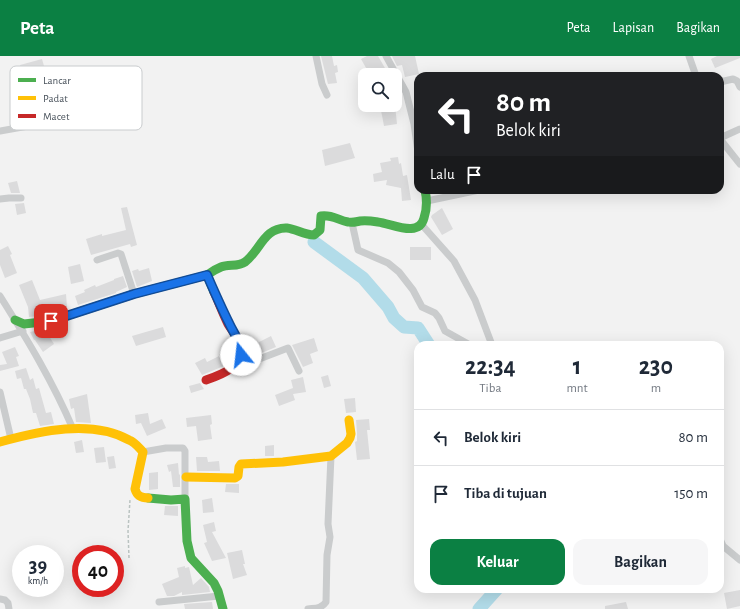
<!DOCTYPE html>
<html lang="id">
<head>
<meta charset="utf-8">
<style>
  :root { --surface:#fff; --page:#f6f6f7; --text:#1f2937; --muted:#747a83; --line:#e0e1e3; --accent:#0b8043 }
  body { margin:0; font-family:"Alegreya Sans",sans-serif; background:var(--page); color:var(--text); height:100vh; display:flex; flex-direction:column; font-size:15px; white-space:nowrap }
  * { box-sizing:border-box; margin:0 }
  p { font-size:13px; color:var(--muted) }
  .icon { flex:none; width:22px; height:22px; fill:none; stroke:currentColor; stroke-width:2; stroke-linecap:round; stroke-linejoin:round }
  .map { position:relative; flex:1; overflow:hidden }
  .sheet { position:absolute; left:414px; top:285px; width:310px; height:252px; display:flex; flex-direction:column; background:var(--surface); border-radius:12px; box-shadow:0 4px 16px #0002 }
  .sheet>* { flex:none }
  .hud { position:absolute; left:414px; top:16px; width:310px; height:122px; border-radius:12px; box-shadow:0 4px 16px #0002; background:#202124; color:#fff; overflow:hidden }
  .buttons { position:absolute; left:358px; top:12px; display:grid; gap:8px }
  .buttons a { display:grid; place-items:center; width:44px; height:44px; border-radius:8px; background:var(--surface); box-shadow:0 4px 16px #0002; font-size:20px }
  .speed { position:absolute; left:12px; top:489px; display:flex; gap:8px; font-size:20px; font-weight:700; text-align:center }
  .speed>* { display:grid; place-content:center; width:52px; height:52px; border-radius:50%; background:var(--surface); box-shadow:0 4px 16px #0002; line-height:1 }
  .speed small { font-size:10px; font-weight:400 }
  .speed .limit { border:6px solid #d22; background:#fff; color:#111 }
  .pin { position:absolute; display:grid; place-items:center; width:34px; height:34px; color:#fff; margin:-17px; border-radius:8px; box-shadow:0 2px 6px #0006 }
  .me { position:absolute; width:44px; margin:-22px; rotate:344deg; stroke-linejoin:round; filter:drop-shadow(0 0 3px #0008) }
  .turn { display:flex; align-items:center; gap:14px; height:84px; padding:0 16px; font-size:18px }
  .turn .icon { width:52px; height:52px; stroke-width:2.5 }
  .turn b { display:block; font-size:28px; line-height:34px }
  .then { display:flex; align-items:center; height:38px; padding:0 16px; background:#0003; gap:8px; font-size:15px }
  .eta { display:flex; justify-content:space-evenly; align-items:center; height:68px; text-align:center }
  .eta b { font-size:24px; font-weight:700; line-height:28px }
  .cta { display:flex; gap:8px; margin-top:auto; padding:8px 16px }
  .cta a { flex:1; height:46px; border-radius:12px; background:var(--accent); color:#fff; font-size:16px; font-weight:700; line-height:46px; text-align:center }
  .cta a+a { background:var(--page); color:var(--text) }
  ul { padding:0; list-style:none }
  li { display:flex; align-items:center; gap:12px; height:56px; padding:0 16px; border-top:1px solid var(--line) }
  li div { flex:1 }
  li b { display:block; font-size:15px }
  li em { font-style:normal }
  header { display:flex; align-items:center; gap:24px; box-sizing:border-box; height:56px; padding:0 20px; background:var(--accent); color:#fff }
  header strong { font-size:19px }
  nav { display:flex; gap:22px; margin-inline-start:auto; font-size:14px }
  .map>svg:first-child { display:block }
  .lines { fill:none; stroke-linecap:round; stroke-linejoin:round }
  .river { stroke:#b2dce9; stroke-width:13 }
  .building { fill:#dbdbdc }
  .path { stroke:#bac3c1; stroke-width:1.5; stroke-dasharray:3 2; stroke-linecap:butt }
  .street { stroke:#cacccd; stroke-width:7 }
  .fast { stroke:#4caf50; stroke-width:9 }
  .slow { stroke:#ffc107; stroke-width:9 }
  .jam { stroke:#c62828; stroke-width:9 }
  .route-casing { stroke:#114b97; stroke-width:10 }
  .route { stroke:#1a73e8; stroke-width:7 }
  .key { fill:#fff; stroke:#c9ccce; stroke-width:1 }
  .key-label { font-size:11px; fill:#4b545d }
</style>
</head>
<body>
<header>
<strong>Peta</strong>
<nav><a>Peta</a><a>Lapisan</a><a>Bagikan</a></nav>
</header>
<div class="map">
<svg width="740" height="553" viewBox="0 0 740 553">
  <rect width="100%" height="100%" fill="#f2f2f2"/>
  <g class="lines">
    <g class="river">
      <polyline points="314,186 363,222 388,251 394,262 404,271 418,272 429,289"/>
      <polyline points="479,553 497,533"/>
    </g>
  </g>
  <g class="building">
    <polygon points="321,0 332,0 334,10 337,9 338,16 335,17 337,27 328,28"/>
    <polygon points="367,0 378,0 389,19 370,19 361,3"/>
    <polygon points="392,0 415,0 419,18 405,21 402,9 397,10"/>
    <polygon points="717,0 740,0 740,2 715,12 711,3"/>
    <polygon points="42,3 46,17 24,23 20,9"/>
    <polygon points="380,49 395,49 397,68 384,70"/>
    <polygon points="350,87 355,102 325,110 322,94"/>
    <polygon points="398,101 399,108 401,107 403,120 407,119 411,144 402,145 401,132 386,129 387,124 374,126 373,118 382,116 380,107 391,105 390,102"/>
    <polygon points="17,125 20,137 11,137 8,127"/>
    <polygon points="24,147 26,157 17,159 15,148"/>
    <polygon points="127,151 137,189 131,191 130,188 91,199 86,183 102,178 102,180 126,174 121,152"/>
    <polygon points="442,152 453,173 442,179 431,161 432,159"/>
    <polygon points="8,190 12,198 10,199 17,217 5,222 0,209 0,194"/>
    <rect x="410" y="191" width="21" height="13"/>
    <polygon points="80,208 84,225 71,228 68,211"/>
    <polygon points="149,212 152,225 137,231 132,215 138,213 139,215"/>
    <polygon points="123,220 127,231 116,236 116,237 78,249 75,240 85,236 84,234 95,229 96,231 114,224 114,223"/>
    <polygon points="32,224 40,244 66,238 67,251 55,252 56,256 45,258 45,259 29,261 28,251 19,229"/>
    <polygon points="163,271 166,281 136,290 132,280"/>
    <polygon points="43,273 47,282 49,280 54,288 43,296 35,284 34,284 30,276"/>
    <polygon points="271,280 276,291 249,302 247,290 256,286 257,287"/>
    <polygon points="314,282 318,295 310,298 313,307 303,311 292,289"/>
    <polygon points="15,291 19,300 16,301 19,310 0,315 0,309 7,308 2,296"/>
    <polygon points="219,300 224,310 202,319 195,307 205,302 207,306"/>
    <polygon points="26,312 30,324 33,322 36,333 39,332 46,357 51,356 54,368 40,370 36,357 33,357 30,343 26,333 24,333 21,322 17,323 15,315"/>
    <polygon points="328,319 331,330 324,332 321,321"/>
    <polygon points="303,321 306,336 293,338 295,344 279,350 275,339 293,332 291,324"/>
    <polygon points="200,327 204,333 191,337 189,330"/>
    <polygon points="87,338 91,367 76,366 74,352 71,353 69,343"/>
    <polygon points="355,342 356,356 346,357 344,343"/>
    <polygon points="148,357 150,368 162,363 166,372 147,380 141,367 136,368 135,359"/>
    <polygon points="211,359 212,368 210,369 212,383 198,385 196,370 187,371 186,362"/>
    <polygon points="369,363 370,374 367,374 370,403 357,404 355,386 357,385 357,377 356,364"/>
    <polygon points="82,384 84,396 76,397 74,386"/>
    <polygon points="274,389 274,400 265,400 265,390"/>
    <polygon points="104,391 106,406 96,407 94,392"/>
    <polygon points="114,400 116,412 109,413 107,401"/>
    <polygon points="196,401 207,401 208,406 219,405 220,415 197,415"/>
    <polygon points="178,407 179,419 180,418 180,431 173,431 171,415 169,416 167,409"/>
    <polygon points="158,416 158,433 149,434 149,417"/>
    <polygon points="226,428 239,428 239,437 225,436"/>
    <polygon points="212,442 214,456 203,457 202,444"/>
    <polygon points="165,450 178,450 178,460 164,459"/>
    <polygon points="214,466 216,475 212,476 226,502 212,505 204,487 207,486 203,469"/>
    <polygon points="242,494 245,508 243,508 247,519 233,523 227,497"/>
    <polygon points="185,510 185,512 189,511 193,529 201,522 209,531 210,536 182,539 182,536 174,540 167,540 162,528 179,521 177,512"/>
    <polygon points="740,534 740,550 727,553 724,537"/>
    <polygon points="212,546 213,553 185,553 184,548"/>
    <polygon points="626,546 628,553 605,553 605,550"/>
  </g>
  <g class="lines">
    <polyline class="path" points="129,502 128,475 130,444"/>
    <g class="street">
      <polyline points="316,0 322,28 327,39"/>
      <polyline points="386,0 406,36 414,68 418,96"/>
      <polyline points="689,0 696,20"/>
      <polyline points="720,26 733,23 737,25 740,31"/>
      <polyline points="0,75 28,70 62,59"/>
      <polyline points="720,82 740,73"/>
      <polyline points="720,83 740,108"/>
      <polyline points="0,143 9,142 21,142"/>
      <polyline points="427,145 479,134"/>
      <polyline points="352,167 358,194 388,207 399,216 413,234 422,251 435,257 439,262 445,275 470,289"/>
      <polyline points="422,169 454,205 475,244 492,289"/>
      <polyline points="97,204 118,197 121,198 134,238"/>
      <path d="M0,240C27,283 53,326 73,373"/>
      <polyline points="0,282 23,275"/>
      <polyline points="238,307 249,307 288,292 299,315"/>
      <polyline points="0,336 11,383"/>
      <polyline points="143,396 166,392 183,392 185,395 185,443"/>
      <polyline points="720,483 723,490 740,504"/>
      <polyline points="0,543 5,544 8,547 9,553"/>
      <polyline points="159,546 219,540"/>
      <path d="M308,553C315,552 321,553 326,546L327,499L330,481L328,468L331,400"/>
    </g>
    <g class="fast">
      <path d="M214,236L207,219C211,216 216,213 221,211C229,208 238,211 245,206C260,195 264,171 287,172C296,173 304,179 314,179L320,174L321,160C331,158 338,164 348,166C352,167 355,166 360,165C366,164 372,165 378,166C393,168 419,182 424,162C427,153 427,143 425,134"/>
      <polyline points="15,264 24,268 51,265 134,238 207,219"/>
      <polyline points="148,442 171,444 185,443 187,485 191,502 214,527 218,535 223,553"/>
    </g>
    <g class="slow">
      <path d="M0,386C39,375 92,363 129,384C135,386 139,392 143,396L135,433C137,440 141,442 148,442"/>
      <polyline points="186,421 235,422 238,420 239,411 241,408 283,406 331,400 347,387 350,382 351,378 349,364"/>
    </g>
    <path class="jam" d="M206,324C221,319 245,310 241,290C239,282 232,275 228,268C223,258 219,247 214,236"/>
  </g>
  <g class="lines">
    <g class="route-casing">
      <path id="route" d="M51,265L134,238L207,219C214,235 221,251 229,267C234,278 241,286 241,299"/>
    </g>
    <use href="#route" class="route"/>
  </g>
  <rect x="10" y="10" width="132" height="64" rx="6" class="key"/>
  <rect x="18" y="22" width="18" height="4" fill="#4caf50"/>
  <rect x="18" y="40" width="18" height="4" fill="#ffc107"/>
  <rect x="18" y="58" width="18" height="4" fill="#c62828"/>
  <g class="key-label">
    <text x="43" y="28">Lancar</text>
    <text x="43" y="46">Padat</text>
    <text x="43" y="64">Macet</text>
  </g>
</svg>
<div class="buttons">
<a><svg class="icon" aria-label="search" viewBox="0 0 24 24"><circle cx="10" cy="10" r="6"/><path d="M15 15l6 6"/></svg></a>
</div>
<div class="speed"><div>39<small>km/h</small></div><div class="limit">40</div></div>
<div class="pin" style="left:51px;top:265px;background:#d93025"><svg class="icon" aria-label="arrive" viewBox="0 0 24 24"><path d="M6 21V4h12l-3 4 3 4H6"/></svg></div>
<svg class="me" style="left:241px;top:299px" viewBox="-20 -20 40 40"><circle r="19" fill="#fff"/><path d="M0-13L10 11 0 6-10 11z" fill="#1a73e8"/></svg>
<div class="hud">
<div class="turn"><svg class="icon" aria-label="left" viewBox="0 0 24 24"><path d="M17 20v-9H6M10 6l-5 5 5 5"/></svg><div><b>80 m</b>Belok kiri</div></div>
<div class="then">Lalu<svg class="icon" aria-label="arrive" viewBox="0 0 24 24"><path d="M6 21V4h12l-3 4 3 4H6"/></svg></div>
</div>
<section class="sheet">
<div class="eta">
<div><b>22:34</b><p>Tiba</p></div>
<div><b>1</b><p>mnt</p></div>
<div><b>230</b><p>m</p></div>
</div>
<ul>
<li><svg class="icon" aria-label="left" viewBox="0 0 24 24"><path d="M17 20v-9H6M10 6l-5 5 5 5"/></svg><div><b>Belok kiri</b></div><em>80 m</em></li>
<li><svg class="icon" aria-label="arrive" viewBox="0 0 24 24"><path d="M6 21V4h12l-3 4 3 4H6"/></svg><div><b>Tiba di tujuan</b></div><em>150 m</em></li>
</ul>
<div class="cta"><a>Keluar</a><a>Bagikan</a></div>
</section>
</div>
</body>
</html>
